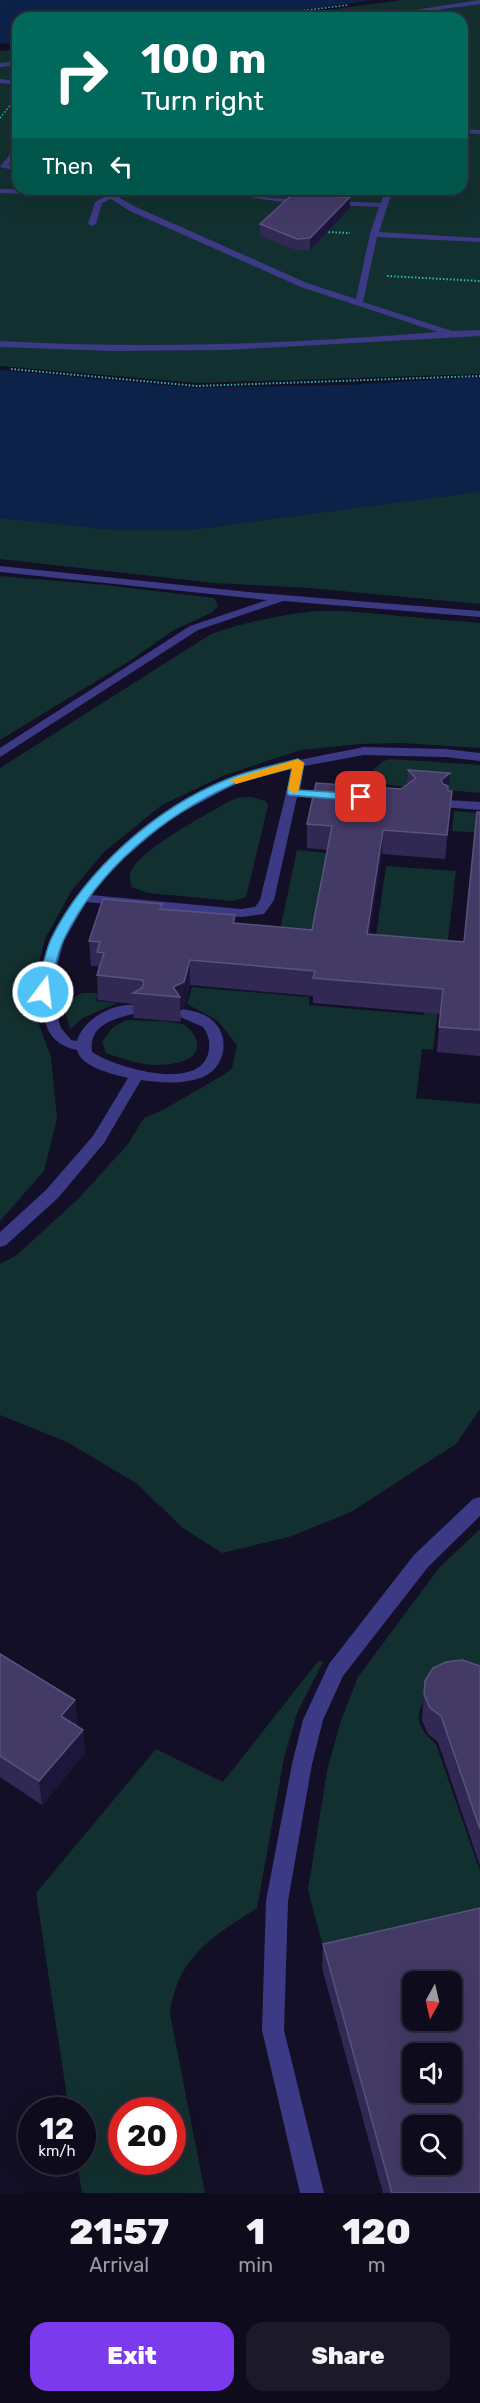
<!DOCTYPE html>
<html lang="en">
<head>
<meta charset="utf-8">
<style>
  :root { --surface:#0e0b1c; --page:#1c1929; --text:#f1f3f6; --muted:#9b9ba3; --line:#2e2b3b; --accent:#7c3aed }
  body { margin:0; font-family:Rubik,sans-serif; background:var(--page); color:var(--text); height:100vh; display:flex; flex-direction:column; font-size:22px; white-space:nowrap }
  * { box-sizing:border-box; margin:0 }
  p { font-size:20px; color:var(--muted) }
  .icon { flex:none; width:33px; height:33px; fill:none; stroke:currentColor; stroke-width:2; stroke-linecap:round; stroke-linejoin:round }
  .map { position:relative; height:2193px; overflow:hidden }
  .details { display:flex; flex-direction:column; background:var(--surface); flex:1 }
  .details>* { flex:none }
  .banner { position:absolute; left:12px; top:12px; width:456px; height:183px; border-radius:18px; box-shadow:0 6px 24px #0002,0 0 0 2px var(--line); background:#00695c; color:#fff; overflow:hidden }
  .needle { width:39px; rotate:188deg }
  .controls { position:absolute; left:402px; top:1971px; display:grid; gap:12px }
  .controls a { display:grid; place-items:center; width:60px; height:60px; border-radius:12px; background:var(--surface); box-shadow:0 6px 24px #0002,0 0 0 2px var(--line); font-size:30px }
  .speed { position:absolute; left:18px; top:2097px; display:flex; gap:12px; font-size:30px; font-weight:700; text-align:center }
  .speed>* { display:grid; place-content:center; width:78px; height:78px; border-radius:50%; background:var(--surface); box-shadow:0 6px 24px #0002,0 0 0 2px var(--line); line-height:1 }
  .speed small { font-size:15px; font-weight:400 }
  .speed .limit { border:9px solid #d22; background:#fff; color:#111 }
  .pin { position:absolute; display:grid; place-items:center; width:51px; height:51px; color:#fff; margin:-26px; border-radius:12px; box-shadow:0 3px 9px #0006 }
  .me { position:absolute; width:66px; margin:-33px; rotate:15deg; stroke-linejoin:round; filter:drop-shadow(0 0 4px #0008) }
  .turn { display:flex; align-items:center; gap:21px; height:126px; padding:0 30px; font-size:27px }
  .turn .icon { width:78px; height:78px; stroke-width:2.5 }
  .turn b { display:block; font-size:42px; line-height:51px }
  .then { display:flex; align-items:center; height:57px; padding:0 30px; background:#0003; gap:12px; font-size:22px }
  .eta { display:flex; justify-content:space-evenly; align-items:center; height:102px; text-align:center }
  .eta b { font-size:36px; font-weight:800; line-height:42px }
  .cta { display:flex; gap:12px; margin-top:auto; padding:12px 30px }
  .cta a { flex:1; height:69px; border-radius:18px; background:var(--accent); color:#fff; font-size:24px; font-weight:800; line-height:69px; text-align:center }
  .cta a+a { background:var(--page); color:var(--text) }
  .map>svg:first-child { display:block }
  .green { fill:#12302f; fill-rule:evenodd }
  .water { fill:#0c2248 }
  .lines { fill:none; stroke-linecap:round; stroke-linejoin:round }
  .path-far1 { stroke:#2fb8b0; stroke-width:1.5; stroke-dasharray:1.5 2; stroke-linecap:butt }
  .path { stroke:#2fb8b0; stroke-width:2; stroke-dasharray:1.5 2; stroke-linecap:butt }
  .minor { fill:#3d3a85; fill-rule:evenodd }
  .wall { fill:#312854 }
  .shaded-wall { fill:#1d163a }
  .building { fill:#433a66; stroke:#5a527e; stroke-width:1.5; fill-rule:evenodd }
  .route { fill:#4fc3f7; stroke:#337fa1; stroke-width:1.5 }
  .slow { fill:#f59e0b }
</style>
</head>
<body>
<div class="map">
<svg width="480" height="2193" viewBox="0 0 480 2193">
  <rect width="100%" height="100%" fill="#130f26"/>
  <g class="green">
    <polygon points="402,0 480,0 480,374 197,383 0,366 0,51 18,49 18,189 462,189 462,18 267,18"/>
    <polygon points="469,492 480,492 480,604 309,588 214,583 0,559 0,518 189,530"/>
    <polygon points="0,576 105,585 214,598 218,606 211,613 174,630 131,660 0,740"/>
    <path d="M316,611H345L480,623V748L400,743L360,744L301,750L225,775L162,805L105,851L72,890L45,939L31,992L36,1016L51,1057L57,1119L44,1171L0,1221V768L211,634C246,622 279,615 316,611Z"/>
    <polygon points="392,759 480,765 480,793 388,785 379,781 373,770 383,761"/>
    <path d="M251,797L266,801L268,806L246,897L233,901L148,893L132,887C130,881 128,875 132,869C146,846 200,819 224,804L237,798Z"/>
    <polygon points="454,811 480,813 480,833 452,831"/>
    <polygon points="297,850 328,853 309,952 280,930"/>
    <polygon points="386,866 456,871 447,948 375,942"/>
    <polygon points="192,987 309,997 309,1005 424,1015 425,1008 438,1009 433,1050 422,1049 416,1098 480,1104 480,1409 456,1444 351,1512 289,1537 222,1553 183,1528 136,1483 67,1442 0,1415 0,1264 17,1255 79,1198 128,1144 144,1118 163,1110 225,1074 232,1068 237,1045 218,1021 187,1004"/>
    <polygon points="82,993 99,993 96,1001 117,1003 83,1018 70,1029 65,1011 66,1002"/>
    <path d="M126,1020C144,1021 165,1020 182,1024C188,1026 193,1032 195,1037C204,1055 186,1062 170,1064C149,1068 125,1060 106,1053L102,1042L112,1028Z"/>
    <path d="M480,1529V1691L428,1694C413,1715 417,1728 436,1744L480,1871V1999L459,1935L328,1965L308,1890L327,1771L340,1723L358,1677L439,1568Z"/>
    <path d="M319,1660L323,1662L297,1713L284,1758L257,1908C213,1936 176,1958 170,2014L205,2193H82L77,2162H82V2110H69L36,1893L156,1749L223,1782ZM122,2110H172V2162H122Z"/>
  </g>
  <g class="water">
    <polygon points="0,0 374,0 258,16 216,18 18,18 18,42 0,44"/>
    <polygon points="0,370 196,388 345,385 480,377 480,492 189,530 112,530 0,518"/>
  </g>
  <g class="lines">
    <g class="path-far1">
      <polyline points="245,18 348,5"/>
      <polyline points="0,118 12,103"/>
    </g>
    <g class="path">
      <polyline points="325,232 350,233"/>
      <polyline points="387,276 480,281"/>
      <polyline points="11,369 197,386 480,376"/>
    </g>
    <g class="minor">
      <polygon points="480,0 480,4 378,18 362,18"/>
      <polygon points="18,61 18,65 0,67 0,63"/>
      <polygon points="0,79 18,81 18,85 0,83"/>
      <polygon points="462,129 480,130 480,134 462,133"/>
      <polygon points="12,152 18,153 8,165 18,167 18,171 0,167"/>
      <path d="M0,189L104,192L101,189H109L112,193L146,194L189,189H221L270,198L307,200L308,202L304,204C270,202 237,193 202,192C174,192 148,198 118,197L136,207L307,283L356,299L370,234L379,207L331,205L327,203L331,201L381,203L385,189H393L379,232L480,238V242L377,237L363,302L452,331L480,330V336L226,350L113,351L0,347V341C146,349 292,344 438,332L301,287L130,211L111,199L102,203L96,224L92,226L88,224L95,202L104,197L0,193Z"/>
      <polygon points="0,566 259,593 480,611 480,617 283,601 198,630 0,757 0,748 190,626 267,600 0,572"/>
      <path d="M364,747L445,749L480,753V761L445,757L364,755L304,766L299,790L334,792L340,796L334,800L297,797L274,900L264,914L241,917L86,902L64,941L50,992L61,1028L71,1040L77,1041C83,1018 118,1000 141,1006L143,1009L141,1012C119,1018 88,1022 92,1052C114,1067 198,1092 208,1054C211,1044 209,1035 203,1027L178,1016L176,1013L183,1009C193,1011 205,1013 213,1021C230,1036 226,1066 205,1076C185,1085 162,1083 141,1080L104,1143L58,1198L6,1245L0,1247V1232L46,1190L93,1136L128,1078C112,1074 81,1067 77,1050C47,1043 47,1027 39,1001C33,981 50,941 60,923C98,859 156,808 226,779C237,774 250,772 261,769C295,760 329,754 364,747ZM292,769L260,900L255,907L241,909L91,895L116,865L170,819L235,784Z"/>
      <polygon points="447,800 480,802 480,810 443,807 441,804"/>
      <polygon points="480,1497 480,1516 428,1567 343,1676 323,1720 312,1764 288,1901 284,2030 324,2193 300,2193 262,2030 266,1901 292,1764 303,1720 329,1664 414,1555 473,1499"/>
    </g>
  </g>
  <g class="wall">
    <polygon points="350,197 350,208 310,250 296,250 260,236 260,224"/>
    <polygon points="408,770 450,773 448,791 450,815 445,859 382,854 369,934 464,942 480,812 480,1056 437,1052 440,1014 313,1003 313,996 190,985 184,1007 180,1009 181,1022 134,1018 133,1004 98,1000 97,975 98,966 91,966 89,941 162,904 162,909 235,915 235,923 312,930 328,850 307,848 307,824 401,789 407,784"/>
    <polygon points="0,1654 75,1700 77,1724 76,1726 83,1730 85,1753 42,1805 0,1777"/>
    <polygon points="480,1666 480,1866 438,1742 428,1734 422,1720 425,1681"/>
    <polygon points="323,1944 480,2193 383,2193 322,1968"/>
  </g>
  <g class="shaded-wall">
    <polygon points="350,197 350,208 310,250 310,238"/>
    <polygon points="450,773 448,797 441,780"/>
    <polygon points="452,791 450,815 445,859 447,835"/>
    <polygon points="383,830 382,854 366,959 367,934"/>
    <polygon points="190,960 190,985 184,1007 180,1009 180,997 173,987"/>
    <polygon points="75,1700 77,1724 64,1740 61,1716"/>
    <polygon points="83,1730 85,1753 42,1805 39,1781"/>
  </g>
  <g class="building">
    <polygon points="293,194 350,197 310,238 297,239 260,224"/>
    <polygon points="408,770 450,773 441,780 443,784 448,786 448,791 452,791 447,835 383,830 367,934 464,942 477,812 480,812 480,1030 439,1027 443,989 313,978 315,971 190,960 184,982 173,987 180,997 133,993 142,988 144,983 142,980 97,975 104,953 97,952 100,942 89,941 103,899 162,904 160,909 235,915 233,923 312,930 332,826 307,824 316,783 401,789 416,778"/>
    <polygon points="0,1654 75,1700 61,1716 83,1730 39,1781 0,1756"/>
    <polygon points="462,1660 480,1666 480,1829 441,1716 430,1708 424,1694 425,1681 433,1668 446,1662"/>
    <path d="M480,1908V2193H392L323,1944ZM412,1982H452V2020H412ZM412,2054H452V2092H412ZM412,2126H452V2164H412Z"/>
  </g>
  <path class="route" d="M298,759L304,763L299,790L361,794L366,797L361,801L289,795L287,793L292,768C273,773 252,777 234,784C164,815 98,869 64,939C56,955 54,975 49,992L48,995H39L37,992C41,975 44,955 51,939C85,870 157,807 228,779C250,770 275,765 298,759Z"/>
  <polygon class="slow" points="298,759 304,763 298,792 294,793 288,789 292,768 236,784 230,780"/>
</svg>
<div class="controls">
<a><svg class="needle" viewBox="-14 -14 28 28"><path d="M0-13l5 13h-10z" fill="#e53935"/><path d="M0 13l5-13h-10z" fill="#9b9ba3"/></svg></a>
<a><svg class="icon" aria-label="sound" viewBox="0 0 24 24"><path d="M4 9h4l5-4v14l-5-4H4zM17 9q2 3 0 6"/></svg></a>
<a><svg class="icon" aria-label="search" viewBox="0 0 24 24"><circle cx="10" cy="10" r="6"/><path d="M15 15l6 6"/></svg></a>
</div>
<div class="speed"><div>12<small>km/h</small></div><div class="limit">20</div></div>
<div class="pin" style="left:361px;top:797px;background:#d93025"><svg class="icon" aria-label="arrive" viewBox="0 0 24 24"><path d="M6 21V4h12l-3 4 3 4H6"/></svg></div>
<svg class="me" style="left:43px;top:992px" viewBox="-20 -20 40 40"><circle r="17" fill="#4fc3f7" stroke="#fff" stroke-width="3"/><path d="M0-11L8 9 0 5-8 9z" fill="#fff"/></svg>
<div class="banner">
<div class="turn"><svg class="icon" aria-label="right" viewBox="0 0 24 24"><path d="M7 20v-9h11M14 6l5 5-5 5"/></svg><div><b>100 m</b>Turn right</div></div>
<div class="then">Then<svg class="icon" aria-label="left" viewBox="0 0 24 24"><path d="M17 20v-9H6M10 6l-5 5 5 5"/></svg></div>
</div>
</div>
<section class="details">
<div class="eta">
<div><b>21:57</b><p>Arrival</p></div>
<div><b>1</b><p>min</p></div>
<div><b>120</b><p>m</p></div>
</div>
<div class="cta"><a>Exit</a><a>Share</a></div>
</section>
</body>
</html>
